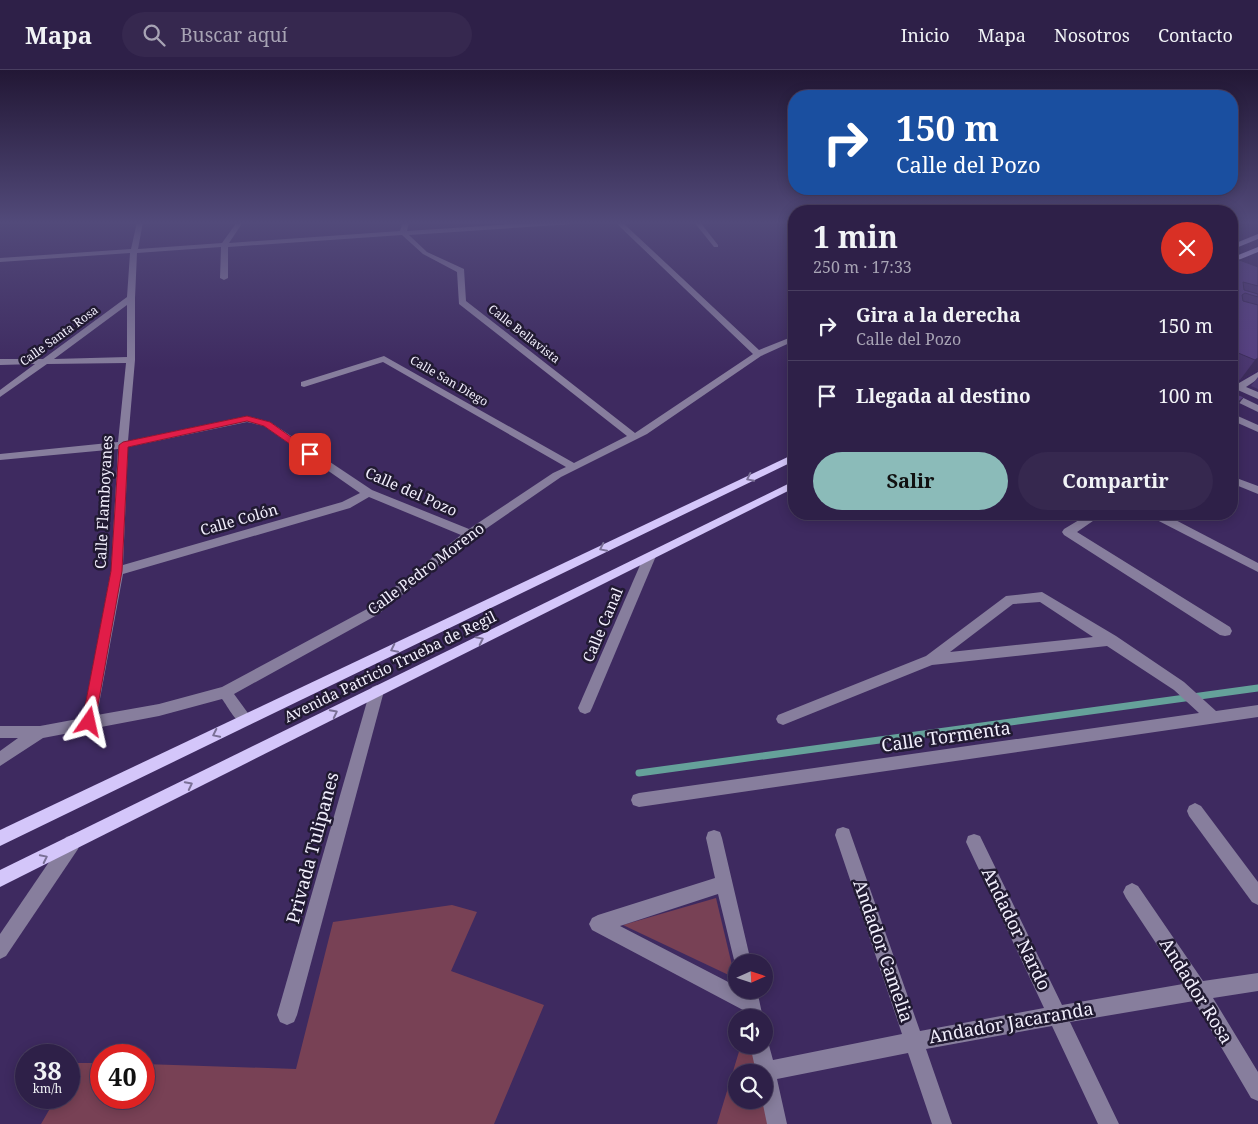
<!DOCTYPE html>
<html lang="es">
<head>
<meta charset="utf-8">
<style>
  :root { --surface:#2e2048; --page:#36284f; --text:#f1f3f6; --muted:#a7a3b4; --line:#493e60; --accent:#8bbbb9 }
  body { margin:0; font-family:"Noto Serif",serif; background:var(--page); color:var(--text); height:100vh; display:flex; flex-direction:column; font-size:19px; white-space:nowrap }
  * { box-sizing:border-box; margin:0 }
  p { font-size:16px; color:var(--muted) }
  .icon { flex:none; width:28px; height:28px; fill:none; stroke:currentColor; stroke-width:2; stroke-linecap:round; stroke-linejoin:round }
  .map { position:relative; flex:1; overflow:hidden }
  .drawer { position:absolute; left:788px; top:135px; width:450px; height:315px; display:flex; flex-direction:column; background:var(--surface); border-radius:20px; box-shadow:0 2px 12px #0003,0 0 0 1px var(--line) }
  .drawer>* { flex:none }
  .guide { position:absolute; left:788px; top:20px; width:450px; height:105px; border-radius:20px; box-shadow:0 2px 12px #0003,0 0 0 1px var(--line); background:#1a4fa0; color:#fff; overflow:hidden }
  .needle { width:32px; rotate:87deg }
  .buttons { position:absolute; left:728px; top:884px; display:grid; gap:10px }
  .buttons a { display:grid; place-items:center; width:45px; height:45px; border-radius:50%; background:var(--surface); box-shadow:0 2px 12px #0003,0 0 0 1px var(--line); font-size:25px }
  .speed { position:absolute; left:15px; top:974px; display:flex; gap:10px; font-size:25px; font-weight:700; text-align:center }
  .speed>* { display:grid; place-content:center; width:65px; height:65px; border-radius:50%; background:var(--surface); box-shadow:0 2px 12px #0003,0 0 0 1px var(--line); line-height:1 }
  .speed small { font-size:12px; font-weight:400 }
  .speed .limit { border:8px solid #d22; background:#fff; color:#111 }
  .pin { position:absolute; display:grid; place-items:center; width:42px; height:42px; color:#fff; margin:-21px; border-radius:10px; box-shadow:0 2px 8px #0006 }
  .me { position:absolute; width:55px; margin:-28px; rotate:11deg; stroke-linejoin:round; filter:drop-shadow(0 0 4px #0008) }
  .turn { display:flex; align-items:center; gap:18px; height:105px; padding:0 25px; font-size:22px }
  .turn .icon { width:65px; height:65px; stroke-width:2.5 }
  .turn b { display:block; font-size:35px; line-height:42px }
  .round { display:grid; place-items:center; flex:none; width:52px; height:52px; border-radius:26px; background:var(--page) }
  .head { display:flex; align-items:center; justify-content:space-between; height:85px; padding:0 25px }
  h1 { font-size:30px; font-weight:700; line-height:38px }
  .action { display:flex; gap:10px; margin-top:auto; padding:10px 25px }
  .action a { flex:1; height:58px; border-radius:30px; background:var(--accent); color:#111; font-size:20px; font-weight:700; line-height:58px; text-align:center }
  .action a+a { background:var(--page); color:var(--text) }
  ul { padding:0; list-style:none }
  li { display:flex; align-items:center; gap:15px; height:70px; padding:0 25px; border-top:1px solid var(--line) }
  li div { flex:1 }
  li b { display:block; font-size:19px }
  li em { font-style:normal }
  header { display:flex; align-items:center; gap:30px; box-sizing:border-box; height:70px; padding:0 25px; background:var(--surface); border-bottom:1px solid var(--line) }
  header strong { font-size:24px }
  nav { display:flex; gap:28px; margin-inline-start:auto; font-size:18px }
  .search { width:350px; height:45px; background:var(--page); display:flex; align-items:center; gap:12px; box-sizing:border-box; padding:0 18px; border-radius:28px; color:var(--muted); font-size:19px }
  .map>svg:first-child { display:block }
  .green { fill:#784155 }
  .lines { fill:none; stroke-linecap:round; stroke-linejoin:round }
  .stream { stroke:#65a19a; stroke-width:7 }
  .minor { fill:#877e9d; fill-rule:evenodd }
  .major { fill:#d4c6fa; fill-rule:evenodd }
  .wall { fill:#4b3770 }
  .shaded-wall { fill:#3d2d5b }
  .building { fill:#574082; stroke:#3d2d5b }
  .oneway { stroke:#7a7096 }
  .route { fill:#e11d48; stroke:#92132f }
  .labels { text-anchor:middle; stroke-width:5; stroke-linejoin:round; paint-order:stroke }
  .far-street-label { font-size:12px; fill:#f2effd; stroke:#211a32 }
  .street-label { font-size:15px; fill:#f2effd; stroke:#211a32 }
  .near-street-label { font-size:18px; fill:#f2effd; stroke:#211a32 }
</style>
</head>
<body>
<header>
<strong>Mapa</strong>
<div class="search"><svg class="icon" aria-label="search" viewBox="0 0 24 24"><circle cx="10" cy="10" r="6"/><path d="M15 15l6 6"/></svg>Buscar aquí</div>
<nav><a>Inicio</a><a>Mapa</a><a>Nosotros</a><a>Contacto</a></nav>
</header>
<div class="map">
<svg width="1258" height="1054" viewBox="0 0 1258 1054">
  <rect width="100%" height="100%" fill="#3e2a60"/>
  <g class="green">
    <polygon points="716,828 735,908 623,855"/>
    <polygon points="452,835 477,842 451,901 544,935 494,1054 41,1054 56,1028 69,1028 69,1004 75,993 101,993 101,1028 144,1028 144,994 296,999 333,852"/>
    <polygon points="741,975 756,975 762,1002 736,1002 736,1030 764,1030 764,1009 774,1054 717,1054"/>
  </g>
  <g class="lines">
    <polyline class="stream" points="639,703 1258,618"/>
    <g class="minor">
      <path d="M137,152H143L138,179L222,173L237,152H243L229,173L400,161L403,152H409L407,161L546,152H575L572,154L409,165L427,182L464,199L466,231L635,363L753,284L615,152H622L759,280L794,266V271L761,286L647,364L561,407L474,467L377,545L234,624L253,650L251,654C238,659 229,638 222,629L159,646L43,668L0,696V681L18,668H0V656H40L83,648L111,501L118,379L0,390V384L118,372L126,293L47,294L0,327V320L35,294L0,295V289H43L127,227L130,183L0,192V188L131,179ZM402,165L423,184L457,202L459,234L627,366L574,393L384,286L301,312V316L304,317L383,292L566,397L553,403L469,459L372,420L270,352L247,346L128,371L135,290V228L137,183L221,177L220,208L224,210L228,208V177ZM127,235V287L54,289ZM247,352L264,356L360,423L342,432L123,495L128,377ZM369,427L461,465L367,539L222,617L159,634L97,645L123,504L350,438Z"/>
      <polygon points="694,152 700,152 718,175 718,177 714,177"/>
      <polygon points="1258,302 1258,309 1246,317 1258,322 1258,329 1231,317 1231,310 1239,313"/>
      <polygon points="1231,322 1258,335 1258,342 1231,329"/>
      <polygon points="1231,343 1258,355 1258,362 1231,350"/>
      <polygon points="1231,406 1258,416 1258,424 1231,413"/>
      <polygon points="1089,444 1103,444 1077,462 1230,557 1232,561 1230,565 1225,566 1220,565 1064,465 1062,462 1064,459"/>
      <polygon points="1149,444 1164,444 1258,493 1258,502 1151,447"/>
      <polygon points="650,482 656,486 592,638 590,642 585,644 580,642 578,638 644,486"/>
      <path d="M1042,522L1116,566L1184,612L1216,641L1258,635V647L639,737L633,735L631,730L633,725L639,723L1199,643L1174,620L1107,576L932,595L788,653L783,655L778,653L776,649L778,645L926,586L1006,526ZM1040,532L1093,567L950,582L1013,534Z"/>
      <polygon points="377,615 382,617 384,621 297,945 294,952 287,955 280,952 277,945 370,621 372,617"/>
      <polygon points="1195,733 1201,736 1258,812 1258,835 1252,832 1189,746 1187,741 1189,736"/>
      <polygon points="843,757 849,759 851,765 920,961 1044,938 966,772 968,766 974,764 980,766 1062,935 1183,914 1126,828 1123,822 1126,816 1132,813 1138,816 1203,911 1258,903 1258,921 1213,928 1258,1002 1258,1031 1251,1028 1194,931 1070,952 1119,1054 1098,1054 1052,956 926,979 952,1054 932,1054 908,983 777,1009 787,1054 767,1054 762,1030 764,1030 764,1002 756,1002 750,975 764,975 764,967 767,968 773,990 902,964 835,765 837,759"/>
      <polygon points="714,760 720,762 722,768 751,892 736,892 736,898 718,824 620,856 736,916 736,920 757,920 763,948 744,948 743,940 592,860 589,854 592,848 598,845 715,808 706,768 708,762"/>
      <polygon points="72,765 78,767 80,773 78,779 6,886 0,889 0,864 66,767"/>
    </g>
    <g class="major">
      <polygon points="1258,164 1258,169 1231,180 1231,175"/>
      <polygon points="1258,177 1258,182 1231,193 1231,188"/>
      <polygon points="794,384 794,391 0,776 0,760"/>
      <polygon points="794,411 794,418 0,817 0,800"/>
    </g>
  </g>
  <g class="wall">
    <polygon points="1231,189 1258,197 1258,300 1240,310 1231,307"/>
    <polygon points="1258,307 1258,319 1251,316"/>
  </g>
  <g class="shaded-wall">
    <polygon points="1258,288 1258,300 1240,310 1255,290"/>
    <polygon points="1244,327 1231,344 1231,338"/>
  </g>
  <g class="building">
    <polygon points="1234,188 1258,197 1258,216 1243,212 1244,220 1258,224 1258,227 1245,223 1242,225 1243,231 1258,235 1258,288 1255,290 1231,280 1231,189"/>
    <polygon points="1231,322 1244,327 1231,338"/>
  </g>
  <defs><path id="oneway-chevron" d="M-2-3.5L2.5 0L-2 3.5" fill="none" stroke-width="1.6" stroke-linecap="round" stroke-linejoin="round" transform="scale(1.25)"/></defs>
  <g class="oneway">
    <use href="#oneway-chevron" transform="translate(750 408) rotate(154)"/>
    <use href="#oneway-chevron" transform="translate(603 478) rotate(154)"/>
    <use href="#oneway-chevron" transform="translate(480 570) rotate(-26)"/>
    <use href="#oneway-chevron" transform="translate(394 579) rotate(154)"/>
    <use href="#oneway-chevron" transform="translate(334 643) rotate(-27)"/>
    <use href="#oneway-chevron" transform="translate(216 664) rotate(154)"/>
    <use href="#oneway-chevron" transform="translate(189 715) rotate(-27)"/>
    <use href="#oneway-chevron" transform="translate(44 788) rotate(-26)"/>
  </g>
  <linearGradient id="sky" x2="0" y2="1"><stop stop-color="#221735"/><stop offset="0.51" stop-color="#524a7a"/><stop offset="1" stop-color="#524a7a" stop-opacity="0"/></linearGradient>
  <rect width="1258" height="299" fill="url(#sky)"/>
  <polygon class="route" points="247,346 270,352 315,384 314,386 307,386 264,356 247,351 128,377 122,501 95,652 93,656 89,658 84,656 82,652 111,501 119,375 123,372"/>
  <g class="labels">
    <g class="far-street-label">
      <text transform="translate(524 264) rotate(38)" y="4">Calle Bellavista</text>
      <text transform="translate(59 266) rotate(-36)" y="4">Calle Santa Rosa</text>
      <text transform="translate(449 311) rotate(30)" y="4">Calle San Diego</text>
    </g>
    <g class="street-label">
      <text transform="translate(411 422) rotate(24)" y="5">Calle del Pozo</text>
      <text transform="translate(104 432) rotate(-87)" y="5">Calle Flamboyanes</text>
      <text transform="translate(239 450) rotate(-16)" y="5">Calle Colón</text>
      <text transform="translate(426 499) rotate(-37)" y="5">Calle Pedro Moreno</text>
      <text transform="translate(603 555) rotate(-67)" y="5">Calle Canal</text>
      <text transform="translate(390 597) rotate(-26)" y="5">Avenida Patricio Trueba de Regil</text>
    </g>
    <g class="near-street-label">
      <text transform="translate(946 667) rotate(-8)" y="6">Calle Tormenta</text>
      <text transform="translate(313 778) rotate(-75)" y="6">Privada Tulipanes</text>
      <text transform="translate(1016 859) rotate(64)" y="6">Andador Nardo</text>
      <text transform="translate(883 881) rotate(71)" y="6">Andador Camelia</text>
      <text transform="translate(1196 921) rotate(58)" y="6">Andador Rosa</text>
      <text transform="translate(1011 953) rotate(-10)" y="6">Andador Jacaranda</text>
    </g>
  </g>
</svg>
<div class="buttons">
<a><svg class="needle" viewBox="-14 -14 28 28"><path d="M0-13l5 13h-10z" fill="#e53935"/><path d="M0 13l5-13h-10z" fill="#a7a3b4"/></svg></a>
<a><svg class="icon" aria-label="sound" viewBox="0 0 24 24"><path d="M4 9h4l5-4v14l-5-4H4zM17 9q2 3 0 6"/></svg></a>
<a><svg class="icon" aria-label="search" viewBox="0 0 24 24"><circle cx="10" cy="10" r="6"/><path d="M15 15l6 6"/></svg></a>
</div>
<div class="speed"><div>38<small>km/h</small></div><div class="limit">40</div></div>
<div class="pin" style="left:310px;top:384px;background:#d93025"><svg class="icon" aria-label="arrive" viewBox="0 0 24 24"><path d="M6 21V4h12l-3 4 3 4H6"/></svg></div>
<svg class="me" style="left:89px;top:652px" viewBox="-20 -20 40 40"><path d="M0-17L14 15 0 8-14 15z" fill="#e11d48" stroke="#fff" stroke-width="4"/></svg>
<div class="guide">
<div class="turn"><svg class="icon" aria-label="right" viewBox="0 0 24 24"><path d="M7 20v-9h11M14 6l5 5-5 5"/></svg><div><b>150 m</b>Calle del Pozo</div></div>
</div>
<section class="drawer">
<div class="head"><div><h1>1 min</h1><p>250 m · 17:33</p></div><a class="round" style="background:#d93025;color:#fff"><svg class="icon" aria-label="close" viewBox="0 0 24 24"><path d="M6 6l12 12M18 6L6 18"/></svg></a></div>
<ul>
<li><svg class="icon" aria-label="right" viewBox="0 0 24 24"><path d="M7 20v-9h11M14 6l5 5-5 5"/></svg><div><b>Gira a la derecha</b><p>Calle del Pozo</p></div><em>150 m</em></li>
<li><svg class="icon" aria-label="arrive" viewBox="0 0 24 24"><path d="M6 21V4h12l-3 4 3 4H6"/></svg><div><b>Llegada al destino</b></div><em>100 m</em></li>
</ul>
<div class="action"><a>Salir</a><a>Compartir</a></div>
</section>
</div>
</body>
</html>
